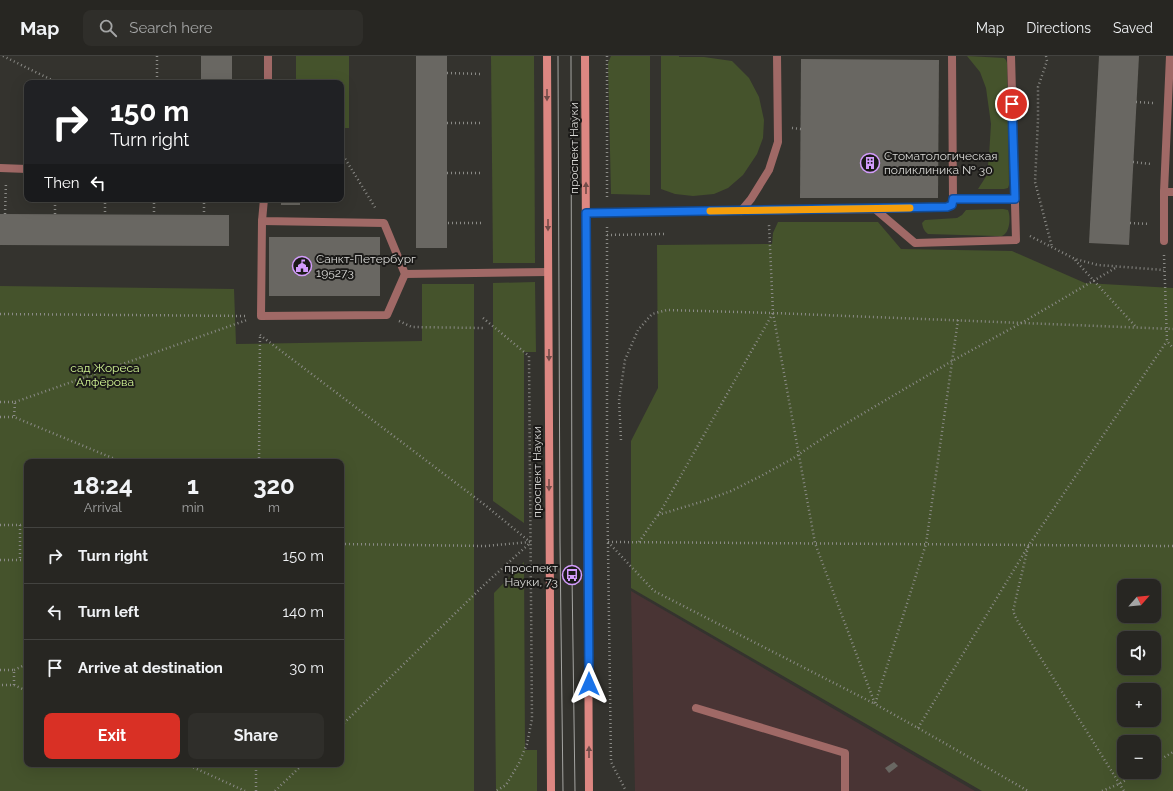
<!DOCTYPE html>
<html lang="en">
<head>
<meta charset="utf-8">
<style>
  :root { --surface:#272622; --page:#2f2e2a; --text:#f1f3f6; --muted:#a4a5a5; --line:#434340; --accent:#d93025 }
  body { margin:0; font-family:Raleway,sans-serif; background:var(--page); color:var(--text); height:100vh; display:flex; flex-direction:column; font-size:15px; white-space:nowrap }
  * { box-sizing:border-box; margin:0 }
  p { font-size:13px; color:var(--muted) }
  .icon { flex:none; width:22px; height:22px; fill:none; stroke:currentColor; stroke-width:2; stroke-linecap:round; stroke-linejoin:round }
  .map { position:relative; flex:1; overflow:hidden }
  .drawer { position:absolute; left:24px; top:403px; width:320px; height:308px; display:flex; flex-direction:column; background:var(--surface); border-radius:8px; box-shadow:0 4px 16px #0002,0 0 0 1px var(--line) }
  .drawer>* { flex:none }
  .banner { position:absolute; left:24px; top:24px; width:320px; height:122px; border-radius:8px; box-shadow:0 4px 16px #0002,0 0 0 1px var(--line); background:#202124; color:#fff; overflow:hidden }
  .needle { width:26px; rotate:63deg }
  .fabs { position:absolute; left:1117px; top:523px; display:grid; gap:8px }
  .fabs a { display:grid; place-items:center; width:44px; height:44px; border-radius:8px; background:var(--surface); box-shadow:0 4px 16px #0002,0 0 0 1px var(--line); font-size:20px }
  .pin { position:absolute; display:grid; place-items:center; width:34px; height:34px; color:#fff; margin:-17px; border:2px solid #fff; border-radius:50%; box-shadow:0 1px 4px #0007 }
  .me { position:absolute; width:44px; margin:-22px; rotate:0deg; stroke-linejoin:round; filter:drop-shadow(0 0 3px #0008) }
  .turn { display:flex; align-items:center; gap:14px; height:84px; padding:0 20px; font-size:18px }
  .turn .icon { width:52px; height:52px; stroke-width:2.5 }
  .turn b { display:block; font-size:28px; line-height:34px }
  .then { display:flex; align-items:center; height:38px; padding:0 20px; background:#0003; gap:8px; font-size:15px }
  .eta { display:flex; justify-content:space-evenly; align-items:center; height:68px; text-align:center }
  .eta b { font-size:24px; font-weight:700; line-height:28px }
  .action { display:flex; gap:8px; margin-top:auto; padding:8px 20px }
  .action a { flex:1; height:46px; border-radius:8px; background:var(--accent); color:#fff; font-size:16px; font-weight:700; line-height:46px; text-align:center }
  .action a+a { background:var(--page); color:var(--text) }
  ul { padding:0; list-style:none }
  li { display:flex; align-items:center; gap:12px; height:56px; padding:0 20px; border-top:1px solid var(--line) }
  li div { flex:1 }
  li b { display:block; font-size:15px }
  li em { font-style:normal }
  header { display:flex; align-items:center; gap:24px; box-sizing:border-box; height:56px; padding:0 20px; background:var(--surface); border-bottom:1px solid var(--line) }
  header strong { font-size:19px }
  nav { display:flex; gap:22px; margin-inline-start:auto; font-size:14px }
  .search { width:280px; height:36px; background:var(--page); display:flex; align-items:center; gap:10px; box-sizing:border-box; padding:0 14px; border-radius:8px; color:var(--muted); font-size:15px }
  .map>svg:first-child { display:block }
  .commercial { fill:#493434 }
  .green { fill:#45532c; fill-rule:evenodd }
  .building { fill:#696762 }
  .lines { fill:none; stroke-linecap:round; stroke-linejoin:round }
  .path { stroke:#8b8b87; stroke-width:2.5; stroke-dasharray:1 3; stroke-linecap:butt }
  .lane { stroke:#a06966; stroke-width:8 }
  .secondary { stroke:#dd8782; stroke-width:8 }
  .tram { stroke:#a5a5a2; stroke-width:1 }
  .oneway { fill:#724b48 }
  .route-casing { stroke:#114b97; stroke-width:10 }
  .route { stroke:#1a73e8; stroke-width:7 }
  .slow { stroke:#f59e0b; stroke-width:7 }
  .labels { text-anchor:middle; stroke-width:4; stroke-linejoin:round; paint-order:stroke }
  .street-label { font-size:12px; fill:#d9d9d6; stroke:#1b1a18 }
  .poi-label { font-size:12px; fill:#d9d9d6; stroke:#1b1a18; text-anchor:start }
  .park-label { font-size:12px; fill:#d1f494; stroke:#1b1a18 }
</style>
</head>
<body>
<header>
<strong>Map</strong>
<div class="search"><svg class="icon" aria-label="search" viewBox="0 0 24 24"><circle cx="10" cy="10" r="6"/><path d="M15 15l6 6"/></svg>Search here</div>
<nav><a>Map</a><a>Directions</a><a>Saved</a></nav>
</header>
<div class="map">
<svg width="1173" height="735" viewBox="0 0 1173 735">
  <rect width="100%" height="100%" fill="#34332e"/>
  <polygon class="commercial" points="631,535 975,735 635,735"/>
  <g class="green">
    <polygon points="296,0 349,0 349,72 341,72 341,27 296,27"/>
    <polygon points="491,0 534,0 535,207 493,207"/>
    <polygon points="611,0 650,0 650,139 611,138 608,7"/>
    <polygon points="661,0 679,0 679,1 704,1 732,5 749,22 759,41 764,64 763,82 757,98 743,119 728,132 714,138 693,140 675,138 661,133"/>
    <polygon points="967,0 1004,2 1006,4 1007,7 1009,129 1008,132 1004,133 978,133 987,119 989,100 991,68 986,32 980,16"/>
    <path d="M1003,153L1008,154C1011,161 1010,177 1002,180C1000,181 998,180 995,180L928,178C924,175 923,172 922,167L925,164L957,162L962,159L966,154Z"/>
    <path d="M778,166H878L901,193L1012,195L1085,227L1173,232V735H982L631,532V385L658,332L657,189L772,188L773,177ZM1124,530H1154V560H1124ZM1124,582H1154V612H1124ZM1124,634H1154V664H1124ZM1124,686H1154V716H1124Z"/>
    <polygon points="535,226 536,296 524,296 524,467 493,445 493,227"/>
    <path d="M422,228H474V735H0V230L234,233L236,288L422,285ZM27,406H341V708H27Z"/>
    <polygon points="524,506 525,694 537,694 537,735 496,735 494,537"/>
  </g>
  <g class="building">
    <rect x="201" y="0" width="31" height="27"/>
    <rect x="416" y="0" width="31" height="192"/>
    <polygon points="1099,0 1139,0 1129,189 1089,187"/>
    <polygon points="801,3 939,4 938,142 800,142"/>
    <rect x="281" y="143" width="19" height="6"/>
    <polygon points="0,158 229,159 229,190 0,189"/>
    <rect x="269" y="181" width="111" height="59"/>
    <polygon points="894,706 898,710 889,717 885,712"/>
  </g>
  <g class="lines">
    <g class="path">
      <polyline points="3,0 58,27"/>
      <polyline points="157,0 157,27"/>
      <polyline points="607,0 607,144"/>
      <polyline points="1046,0 1047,5 1038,31 1038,64 1035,126 1052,191"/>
      <polyline points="447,17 481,18"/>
      <polyline points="232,25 254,26"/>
      <polyline points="1136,46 1154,47"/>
      <polyline points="447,67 481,67"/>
      <polyline points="792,72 801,73"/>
      <polyline points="341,96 376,153"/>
      <polyline points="1133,106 1151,108"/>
      <polyline points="447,117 482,117"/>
      <polyline points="105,143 105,158"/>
      <polyline points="154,143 154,159"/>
      <polyline points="204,143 204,159"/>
      <polyline points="5,158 6,126"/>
      <polyline points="55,158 55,143"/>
      <polyline points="448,167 482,167"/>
      <polyline points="1130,167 1150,168"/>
      <polyline points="607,171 607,421 611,706 626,735"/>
      <polyline points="607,179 666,178"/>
      <polyline points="1030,180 1075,203 1098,209 1164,214"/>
      <polyline points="1164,199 1167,285 1173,292"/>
      <polyline points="1075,204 1136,271"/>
      <polyline points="0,258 247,260"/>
      <polyline points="483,262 529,300 532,663 527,688 519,707 506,729 496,735"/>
      <polyline points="958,264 926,488 875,648 918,672 1028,735"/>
      <polyline points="399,265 412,271 483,272"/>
      <polyline points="260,279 485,449 530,486"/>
      <polyline points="0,346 15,346 14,361"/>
      <polyline points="15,346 247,264"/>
      <polyline points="0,361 14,361 122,406"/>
      <polyline points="621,384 619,344 625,304 638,274 652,258 667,254 773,257 1173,273"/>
      <polyline points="259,406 260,278"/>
      <polyline points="658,459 704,445 731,435 761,420 792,403 835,374 952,305 1023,266 1117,211"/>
      <polyline points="0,469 27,469"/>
      <polyline points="20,469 20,504"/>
      <polyline points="608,486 654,535 875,648 815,487 773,257 769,169"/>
      <polyline points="608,486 1173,490"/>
      <polyline points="639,486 662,453 773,257"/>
      <polyline points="341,488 485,490 530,486"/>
      <polyline points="1028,491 1013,555 1017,564 1124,735"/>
      <polyline points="0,504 27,504"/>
      <polyline points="0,614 14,614 14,629 0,629"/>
      <polyline points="14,614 27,608"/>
      <polyline points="14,629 27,635"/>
      <polyline points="341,670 485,528 530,487"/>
      <polyline points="918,672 1029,489 1167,285"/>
      <polyline points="1154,707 1173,696"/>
      <polyline points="186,708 245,735"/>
      <polyline points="256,735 256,708"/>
      <polyline points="275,735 303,708"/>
      <polyline points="1102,735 1119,728 1139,716"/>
    </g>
    <g class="lane">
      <polyline points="952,0 953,143"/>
      <polyline points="268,27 268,0"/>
      <polyline points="0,112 27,113"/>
      <polyline points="1164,136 1173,136"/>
      <polyline points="264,143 262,165 384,167 405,218 548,216"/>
      <polyline points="875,153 947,151 952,149 953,143 1015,143"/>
      <polyline points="741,155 751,143 769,114 778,86 777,0"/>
      <polyline points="586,157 875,153 915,187 1016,184 1011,0"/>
      <polyline points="262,165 261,260 387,259 405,218"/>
      <polyline points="1164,185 1164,136 1170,0"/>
      <polyline points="696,652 845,697 845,735"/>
    </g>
    <g class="secondary">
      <polyline points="547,0 551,735"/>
      <polyline points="585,0 589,735"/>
    </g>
    <g class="tram">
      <polyline points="558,0 560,486 563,735"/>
      <polyline points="571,0 572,519 575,735"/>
    </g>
  </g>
  <defs><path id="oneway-solid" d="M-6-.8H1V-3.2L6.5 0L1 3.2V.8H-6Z"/></defs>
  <g class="oneway">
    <use href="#oneway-solid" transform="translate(547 39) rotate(90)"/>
    <use href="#oneway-solid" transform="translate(586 132) rotate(-90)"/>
    <use href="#oneway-solid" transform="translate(548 169) rotate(90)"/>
    <use href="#oneway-solid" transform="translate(549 299) rotate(90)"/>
    <use href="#oneway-solid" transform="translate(549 429) rotate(90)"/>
    <use href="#oneway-solid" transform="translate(589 696) rotate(-90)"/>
  </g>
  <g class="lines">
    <g class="route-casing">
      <polyline id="route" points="589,628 586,157 947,151 952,149 953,143 1015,143 1012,48"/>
    </g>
    <use href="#route" class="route"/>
    <polyline class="slow" points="710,155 910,152"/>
  </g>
  <defs>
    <g id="building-ring" transform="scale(1)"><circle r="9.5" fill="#1b1a18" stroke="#d39cfc" stroke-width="1.5"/><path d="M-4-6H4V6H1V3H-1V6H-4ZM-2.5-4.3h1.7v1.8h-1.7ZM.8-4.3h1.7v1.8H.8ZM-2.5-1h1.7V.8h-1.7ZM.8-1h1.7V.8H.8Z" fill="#d39cfc"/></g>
    <g id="civic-ring" transform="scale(1)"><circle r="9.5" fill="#1b1a18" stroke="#d39cfc" stroke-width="1.5"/><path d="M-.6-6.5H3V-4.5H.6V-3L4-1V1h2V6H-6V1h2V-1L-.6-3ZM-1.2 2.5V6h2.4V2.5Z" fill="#d39cfc"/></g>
    <g id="bus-ring" transform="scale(1)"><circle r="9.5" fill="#1b1a18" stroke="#d39cfc" stroke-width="1.5"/><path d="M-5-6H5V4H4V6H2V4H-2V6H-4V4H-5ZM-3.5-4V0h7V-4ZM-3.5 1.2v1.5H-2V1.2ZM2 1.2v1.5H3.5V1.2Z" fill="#d39cfc"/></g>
  </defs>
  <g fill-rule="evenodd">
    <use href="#building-ring" x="870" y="107"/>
    <use href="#civic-ring" x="302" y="210"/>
    <use href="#bus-ring" x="572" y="519"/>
  </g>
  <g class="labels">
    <g class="street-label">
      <text transform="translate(574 92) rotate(-90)" y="4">проспект Науки</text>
      <text transform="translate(537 416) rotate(-90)" y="4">проспект Науки</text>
    </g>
    <g class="poi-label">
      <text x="884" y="104">Стоматологическая<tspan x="884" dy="14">поликлиника № 30</tspan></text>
      <text x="316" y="207">Санкт-Петербург<tspan x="316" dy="14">195273</tspan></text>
      <text x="558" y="516" text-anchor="end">проспект<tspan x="558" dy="14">Науки, 73</tspan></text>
    </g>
    <g class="park-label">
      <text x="105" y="316">сад Жореса<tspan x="105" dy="14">Алфёрова</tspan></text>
    </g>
  </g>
</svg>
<div class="fabs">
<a><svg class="needle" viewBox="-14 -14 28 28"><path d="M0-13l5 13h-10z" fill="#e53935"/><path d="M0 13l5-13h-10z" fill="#a4a5a5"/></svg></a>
<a><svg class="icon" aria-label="sound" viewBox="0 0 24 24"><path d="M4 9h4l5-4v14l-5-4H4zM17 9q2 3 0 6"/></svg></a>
<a>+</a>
<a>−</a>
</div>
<div class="pin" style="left:1012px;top:48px;background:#d93025"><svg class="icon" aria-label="arrive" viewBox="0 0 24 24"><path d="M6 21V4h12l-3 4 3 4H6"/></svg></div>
<svg class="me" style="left:589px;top:628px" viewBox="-20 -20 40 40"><path d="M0-17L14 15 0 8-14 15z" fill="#1a73e8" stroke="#fff" stroke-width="4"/></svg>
<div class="banner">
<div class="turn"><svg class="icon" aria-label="right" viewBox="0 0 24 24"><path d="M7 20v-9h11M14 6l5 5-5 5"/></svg><div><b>150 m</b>Turn right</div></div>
<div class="then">Then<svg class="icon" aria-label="left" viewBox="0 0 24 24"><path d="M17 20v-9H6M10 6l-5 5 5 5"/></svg></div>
</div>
<section class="drawer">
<div class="eta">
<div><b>18:24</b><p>Arrival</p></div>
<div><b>1</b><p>min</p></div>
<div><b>320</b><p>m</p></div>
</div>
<ul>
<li><svg class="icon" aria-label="right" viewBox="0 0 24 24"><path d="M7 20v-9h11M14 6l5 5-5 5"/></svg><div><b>Turn right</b></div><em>150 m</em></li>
<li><svg class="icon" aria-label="left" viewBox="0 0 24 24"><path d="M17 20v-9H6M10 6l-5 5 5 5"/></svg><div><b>Turn left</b></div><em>140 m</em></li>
<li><svg class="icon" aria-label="arrive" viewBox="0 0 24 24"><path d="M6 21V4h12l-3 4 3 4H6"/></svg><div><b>Arrive at destination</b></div><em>30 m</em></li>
</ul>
<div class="action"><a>Exit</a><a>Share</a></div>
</section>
</div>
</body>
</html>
